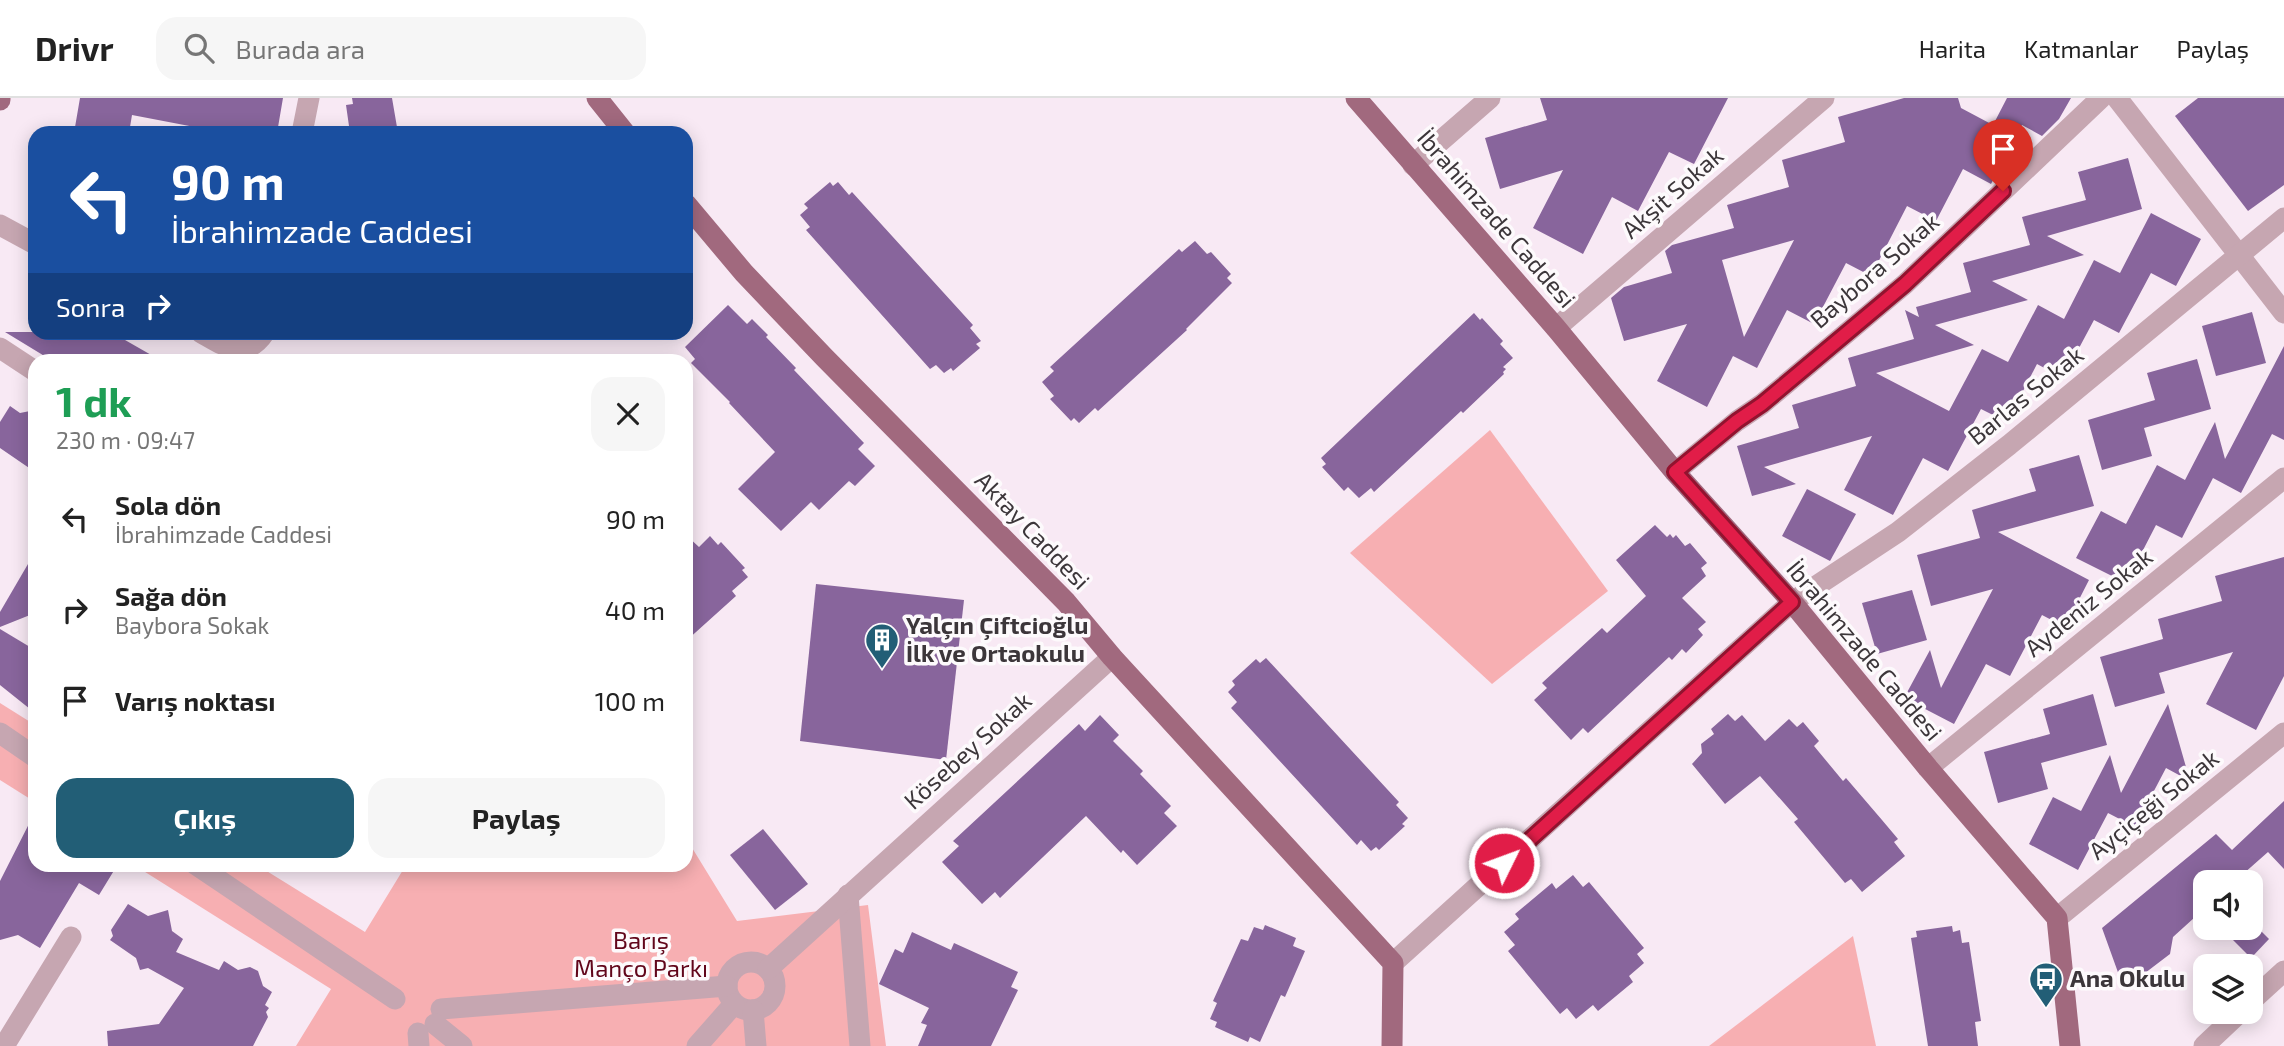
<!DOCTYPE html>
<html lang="tr">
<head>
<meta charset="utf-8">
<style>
  :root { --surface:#fff; --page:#f6f6f6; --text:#222; --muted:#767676; --line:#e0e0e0; --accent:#225e76 }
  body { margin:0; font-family:"Exo 2",sans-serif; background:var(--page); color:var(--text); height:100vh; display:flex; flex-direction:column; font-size:26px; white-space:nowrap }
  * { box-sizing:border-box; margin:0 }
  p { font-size:23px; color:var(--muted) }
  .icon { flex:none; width:38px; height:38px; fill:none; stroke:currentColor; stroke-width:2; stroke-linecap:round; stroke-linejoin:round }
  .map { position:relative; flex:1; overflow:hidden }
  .drawer { position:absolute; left:28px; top:256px; width:665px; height:518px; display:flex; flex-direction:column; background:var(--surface); border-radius:21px; box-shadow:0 4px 18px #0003 }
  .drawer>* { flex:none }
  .guide { position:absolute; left:28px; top:28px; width:665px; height:214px; border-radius:21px; box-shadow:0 4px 18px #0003; background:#1a4fa0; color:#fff; overflow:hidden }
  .buttons { position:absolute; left:2193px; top:772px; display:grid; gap:14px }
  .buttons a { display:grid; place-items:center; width:70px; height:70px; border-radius:14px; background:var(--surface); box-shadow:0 4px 18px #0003; font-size:35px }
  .pin { position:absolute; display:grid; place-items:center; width:60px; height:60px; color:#fff; margin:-72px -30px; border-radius:50% 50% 50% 0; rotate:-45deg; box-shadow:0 0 7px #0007 }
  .pin .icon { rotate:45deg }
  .me { position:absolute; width:77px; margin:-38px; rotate:48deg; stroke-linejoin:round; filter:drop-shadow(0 0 5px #0008) }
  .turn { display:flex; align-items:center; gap:24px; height:147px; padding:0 28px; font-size:32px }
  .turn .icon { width:91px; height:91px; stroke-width:2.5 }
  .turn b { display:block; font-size:49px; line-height:60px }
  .then { display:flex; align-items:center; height:66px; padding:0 28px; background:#0003; gap:14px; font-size:26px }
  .round { display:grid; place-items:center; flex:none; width:74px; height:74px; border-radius:21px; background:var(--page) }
  .head { display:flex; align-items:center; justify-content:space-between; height:119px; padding:0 28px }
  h1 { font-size:42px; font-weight:700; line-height:52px; color:#1e9e55 }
  .primary-button { display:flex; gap:14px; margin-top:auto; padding:14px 28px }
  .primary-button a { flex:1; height:80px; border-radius:21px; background:var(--accent); color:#fff; font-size:28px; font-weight:700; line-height:80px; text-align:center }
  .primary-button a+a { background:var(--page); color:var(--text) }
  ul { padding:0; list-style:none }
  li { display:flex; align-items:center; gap:21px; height:91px; padding:0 28px }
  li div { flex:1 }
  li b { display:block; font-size:26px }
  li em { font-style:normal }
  header { display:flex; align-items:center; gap:42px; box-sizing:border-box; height:98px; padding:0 35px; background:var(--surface); border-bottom:2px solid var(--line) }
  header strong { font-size:33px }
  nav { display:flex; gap:38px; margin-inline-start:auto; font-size:24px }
  .search { width:490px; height:63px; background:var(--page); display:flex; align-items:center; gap:18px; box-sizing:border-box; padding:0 24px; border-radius:21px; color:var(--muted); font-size:26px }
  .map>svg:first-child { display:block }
  .green { fill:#f7afb2 }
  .building { fill:#88659c; fill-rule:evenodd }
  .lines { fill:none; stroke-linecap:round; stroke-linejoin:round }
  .minor { stroke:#c6a6b1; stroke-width:21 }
  .major { stroke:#a1697e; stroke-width:21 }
  .route-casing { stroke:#92132f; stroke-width:18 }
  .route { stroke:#e11d48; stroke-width:12 }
  .labels { text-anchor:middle; stroke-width:7; stroke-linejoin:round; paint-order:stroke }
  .street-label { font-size:24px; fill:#3c363a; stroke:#fdfafc }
  .poi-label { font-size:24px; font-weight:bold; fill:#3c363a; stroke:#fdfafc; text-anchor:start }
  .park-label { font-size:24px; fill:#61061b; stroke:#fdfafc }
</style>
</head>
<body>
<header>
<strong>Drivr</strong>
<div class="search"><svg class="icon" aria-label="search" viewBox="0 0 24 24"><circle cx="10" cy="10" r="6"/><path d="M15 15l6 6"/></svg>Burada ara</div>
<nav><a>Harita</a><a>Katmanlar</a><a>Paylaş</a></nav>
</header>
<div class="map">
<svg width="2284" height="948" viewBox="0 0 2284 948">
  <rect width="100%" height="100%" fill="#f8e9f4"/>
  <g class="green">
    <polygon points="1490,332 1608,493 1492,586 1350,455"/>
    <polygon points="0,605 35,627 35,704 0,682"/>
    <polygon points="686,740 737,823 868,807 886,948 296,948 331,891 134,767 257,767 365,834 406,767 686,766"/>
    <polygon points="1853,838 1876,948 1709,948"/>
  </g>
  <g class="building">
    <polygon points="80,0 283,0 277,35 226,35 132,17 129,35 74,35"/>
    <polygon points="352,0 392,0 398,35 350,35 346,7 353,6"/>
    <polygon points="1540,0 1728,0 1694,66 1669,54 1638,113 1612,99 1583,156 1533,130 1563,72 1500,91 1485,40 1547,22"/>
    <path d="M1904,0H1958L1961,10L1993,27L2007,0H2071L2059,21L2042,38L2022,27L1991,86L1963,71L1936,123L1907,108L1871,178L1846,165L1814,226L1787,212L1757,270L1733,258L1707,309L1657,283L1687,226L1624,243L1611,200L1624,189L1672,175L1665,153L1672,147L1734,130L1727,107L1789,89L1782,62L1845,44L1838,19ZM1794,142L1744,239L1722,162Z"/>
    <polygon points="2198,0 2284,0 2284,87 2248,113 2175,18"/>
    <polygon points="2128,60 2142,111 2047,138 2084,157 1992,183 2028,202 1935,227 1974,247 1876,275 1949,313 1982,251 2008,264 2038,207 2064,221 2094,162 2120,175 2151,115 2201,141 2176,188 2151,175 2119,235 2094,222 2063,280 2037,266 2007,324 1981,311 1948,373 1923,360 1893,417 1844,392 1872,338 1764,369 1796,386 1752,398 1737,348 1799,330 1792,307 1856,288 1848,260 1914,241 1905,212 1919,219 1916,209 1971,194 1963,165 2030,147 2022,119 2086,102 2078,74"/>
    <polygon points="830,84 833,88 838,84 849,97 852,94 973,227 970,230 981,243 976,246 980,250 953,273 951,270 944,275 936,267 930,271 806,132 810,129 800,117 808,110 804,106"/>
    <polygon points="1195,143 1207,156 1211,154 1231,176 1227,180 1232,185 1186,231 1187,232 1098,313 1095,310 1079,325 1074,320 1071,323 1050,301 1054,298 1042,284 1054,273 1050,269 1179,151 1182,154"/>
    <polygon points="728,207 747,226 752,221 768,237 766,239 796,270 794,272 864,345 858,351 875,368 855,388 849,383 819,412 811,404 781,433 738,391 775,354 729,305 730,304 691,265 695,261 685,249"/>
    <polygon points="2252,214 2266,265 2216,278 2202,228"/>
    <polygon points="1474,215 1480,222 1482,220 1503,243 1500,246 1513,260 1503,269 1506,271 1503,274 1504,276 1463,315 1461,313 1374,394 1371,390 1359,400 1348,389 1344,393 1322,369 1326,366 1321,360"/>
    <polygon points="5,234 130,234 125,242 160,262 51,262"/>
    <polygon points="2284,248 2284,342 2272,336 2241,395 2213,380 2182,440 2156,427 2126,485 2076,460 2101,413 2126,426 2157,367 2185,382 2215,324 2225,361"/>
    <polygon points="2197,261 2211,311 2144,330 2152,358 2102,372 2088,322 2155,302 2147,275"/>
    <polygon points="10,308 20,315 35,312 35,374 0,350 0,324"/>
    <polygon points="2079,357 2094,408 1998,434 2089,482 2065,529 2042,517 2010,578 1986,566 1954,626 1904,600 1930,552 1941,590 1993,491 1931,508 1917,457 1980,440 1972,412 2036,393 2029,371"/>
    <polygon points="1807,391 1856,416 1830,463 1782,438"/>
    <polygon points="1655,427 1667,439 1670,436 1673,440 1676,437 1685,448 1690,445 1707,465 1701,470 1706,478 1682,500 1706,524 1698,531 1703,537 1686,555 1682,551 1672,562 1669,559 1588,635 1583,630 1571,642 1534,602 1547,590 1542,585 1602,530 1607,535 1646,498 1616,462"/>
    <polygon points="686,437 699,449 710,438 718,447 721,444 745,470 742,472 748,479 732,493 736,498 686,543"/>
    <polygon points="35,454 35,515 0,529 0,514"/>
    <polygon points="2284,459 2284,578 2256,632 2206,606 2233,554 2159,575 2165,595 2115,609 2100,559 2163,541 2158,521 2222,503 2215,478"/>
    <polygon points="816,486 964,502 946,662 800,643"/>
    <polygon points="1912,492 1927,542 1877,556 1862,505"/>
    <polygon points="0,531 35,552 35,615 0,587"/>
    <polygon points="1266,560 1399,704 1396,707 1408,720 1402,726 1405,728 1379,752 1376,749 1371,753 1361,742 1357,747 1231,610 1237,604 1228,594 1235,587 1232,583 1256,561 1260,565"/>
    <polygon points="2093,596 2107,647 2041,665 2048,691 1998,705 1984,654 2050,636 2043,611"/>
    <polygon points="2168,606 2190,683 2166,670 2135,729 2108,715 2078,772 2029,746 2053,699 2081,713 2110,657 2121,695"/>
    <polygon points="1728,616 1735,623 1742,617 1765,643 1789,621 1797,629 1803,624 1819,643 1814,648 1843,683 1846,680 1882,722 1898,741 1894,744 1905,758 1862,794 1851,781 1845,785 1794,724 1798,721 1760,678 1725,706 1692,666 1702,655 1701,646 1714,636 1711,631"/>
    <polygon points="1100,617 1119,637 1113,643 1143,673 1140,676 1171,708 1164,715 1177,728 1137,767 1123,752 1121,755 1086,718 1000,800 995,794 982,806 942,764 959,748 953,743 1079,626 1085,633"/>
    <polygon points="2284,703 2284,771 2268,754 2234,784 2205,784 2205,810 2173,839 2170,856 2124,891 2102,830 2216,736 2232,752"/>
    <polygon points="35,714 35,766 118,766 99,797 79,785 40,850 18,837 0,842 0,783"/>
    <polygon points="763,731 808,786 775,812 730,757"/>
    <polygon points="1573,777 1583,789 1589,784 1644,850 1637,856 1644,865 1629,878 1633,884 1598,913 1593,907 1576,921 1567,910 1560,916 1508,853 1515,847 1504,834 1519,821 1515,816 1552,785 1556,791"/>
    <polygon points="128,806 148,818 168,812 172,833 183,841 176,854 219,872 224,863 238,872 250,869 258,873 263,888 272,894 265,907 269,910 266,914 268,919 253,948 108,948 107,933 159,926 184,890 148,870 140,872 136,860 110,842 113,838 111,832"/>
    <polygon points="1265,827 1296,840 1293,848 1305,853 1285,899 1281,897 1260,944 1250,939 1248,944 1215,929 1217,924 1210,921 1217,905 1213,903 1241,841 1248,843 1254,829 1263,832"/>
    <polygon points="1952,828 1953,834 1960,832 1962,845 1969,844 1981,923 1975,924 1978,948 1928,948 1911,840 1917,839 1916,833"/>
    <polygon points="2221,830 2258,830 2269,841 2251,860"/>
    <polygon points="912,834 951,852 954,845 1018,874 1011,889 1018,892 991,948 918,948 927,927 921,925 929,910 879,886 895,851 903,855"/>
  </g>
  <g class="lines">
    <g class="minor">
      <polyline points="2117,0 2284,215"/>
      <polyline points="302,35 309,0"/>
      <polyline points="1413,67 1490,0"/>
      <polyline points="0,127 35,146"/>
      <polyline points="1556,230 1824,0"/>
      <path d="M200,234C225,248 245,264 265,234"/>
      <polyline points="0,250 35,273"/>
      <polyline points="1675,374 1737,323 1762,306 1905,186 2101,0"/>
      <polyline points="0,635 35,659"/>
      <polyline points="1928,670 2284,380"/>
      <polyline points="195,766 395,901"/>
      <polyline points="848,797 860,948"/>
      <polyline points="2057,820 2284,635"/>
      <circle cx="751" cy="888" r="24"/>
      <polyline points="1393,865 1792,504 1898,434 2009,347 2284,120"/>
      <polyline points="768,871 1112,559"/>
      <polyline points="2250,904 2284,873"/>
      <polyline points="441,911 727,888"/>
      <polyline points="753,912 756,948"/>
      <polyline points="435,926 462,948"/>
      <polyline points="418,935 419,948"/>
      <polyline points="4,948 71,839"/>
      <polyline points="697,948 734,906"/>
      <polyline points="2204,948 2240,914"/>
    </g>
    <g class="major">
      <polyline points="597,0 625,35"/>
      <polyline points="1356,0 1556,230 1675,374 1792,504 1928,670 2057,820 2070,948"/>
      <polyline points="0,2 0,0"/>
      <polyline points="686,106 744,175 824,259 1066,504 1112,559 1393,865 1392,948"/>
    </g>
  </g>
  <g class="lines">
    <g class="route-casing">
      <polyline id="route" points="1504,765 1792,504 1675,374 1737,323 1762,306 1905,186 2003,93"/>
    </g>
    <use href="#route" class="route"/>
  </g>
  <defs>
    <g id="building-pin" transform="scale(1.75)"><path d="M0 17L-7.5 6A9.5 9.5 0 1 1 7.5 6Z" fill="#225e76" stroke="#fdfafc"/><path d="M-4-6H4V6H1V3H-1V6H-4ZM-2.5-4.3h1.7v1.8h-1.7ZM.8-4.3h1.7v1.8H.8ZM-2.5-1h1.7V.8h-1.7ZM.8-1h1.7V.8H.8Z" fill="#fff"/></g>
    <g id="bus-pin" transform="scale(1.75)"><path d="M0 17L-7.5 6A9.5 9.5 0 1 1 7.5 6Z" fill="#225e76" stroke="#fdfafc"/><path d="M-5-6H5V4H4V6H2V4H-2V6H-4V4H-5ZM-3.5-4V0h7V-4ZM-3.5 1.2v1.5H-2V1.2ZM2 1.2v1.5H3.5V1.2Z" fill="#fff"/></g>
  </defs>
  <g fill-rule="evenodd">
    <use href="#building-pin" x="882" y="542"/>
    <use href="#bus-pin" x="2046" y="881"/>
  </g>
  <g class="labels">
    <g class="street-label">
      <text transform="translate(1673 95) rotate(-41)" y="8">Akşit Sokak</text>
      <text transform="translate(1496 121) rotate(49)" y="8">İbrahimzade Caddesi</text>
      <text transform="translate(1875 173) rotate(-41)" y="8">Baybora Sokak</text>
      <text transform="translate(2026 298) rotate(-39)" y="8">Barlas Sokak</text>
      <text transform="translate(1032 433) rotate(46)" y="8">Aktay Caddesi</text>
      <text transform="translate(2089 505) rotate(-39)" y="8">Aydeniz Sokak</text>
      <text transform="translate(1864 553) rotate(50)" y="8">İbrahimzade Caddesi</text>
      <text transform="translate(968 653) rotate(-42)" y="8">Kösebey Sokak</text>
      <text transform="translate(2154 707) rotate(-39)" y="8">Ayçiçeği Sokak</text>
    </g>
    <g class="poi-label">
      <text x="906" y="536">Yalçın Çiftcioğlu<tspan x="906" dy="28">İlk ve Ortaokulu</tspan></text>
      <text x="2070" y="889">Ana Okulu</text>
    </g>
    <g class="park-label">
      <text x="641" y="851">Barış<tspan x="641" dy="28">Manço Parkı</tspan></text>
    </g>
  </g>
</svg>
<div class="buttons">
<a><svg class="icon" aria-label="sound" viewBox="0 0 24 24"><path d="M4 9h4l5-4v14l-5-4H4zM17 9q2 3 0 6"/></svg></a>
<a><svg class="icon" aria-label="layers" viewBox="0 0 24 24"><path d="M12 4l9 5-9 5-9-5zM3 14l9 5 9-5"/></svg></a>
</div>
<div class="pin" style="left:2003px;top:93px;background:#d93025"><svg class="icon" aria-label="arrive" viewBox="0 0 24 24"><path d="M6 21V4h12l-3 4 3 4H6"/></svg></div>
<svg class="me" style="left:1504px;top:765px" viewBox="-20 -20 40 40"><circle r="17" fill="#e11d48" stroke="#fff" stroke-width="3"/><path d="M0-11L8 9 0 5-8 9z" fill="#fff"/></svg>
<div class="guide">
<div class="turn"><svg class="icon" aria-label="left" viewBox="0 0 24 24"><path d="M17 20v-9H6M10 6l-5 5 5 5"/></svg><div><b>90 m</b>İbrahimzade Caddesi</div></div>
<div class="then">Sonra<svg class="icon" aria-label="right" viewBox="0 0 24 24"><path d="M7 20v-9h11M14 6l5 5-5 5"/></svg></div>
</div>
<section class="drawer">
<div class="head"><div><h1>1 dk</h1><p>230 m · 09:47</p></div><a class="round"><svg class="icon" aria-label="close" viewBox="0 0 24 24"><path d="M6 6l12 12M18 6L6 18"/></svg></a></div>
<ul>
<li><svg class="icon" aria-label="left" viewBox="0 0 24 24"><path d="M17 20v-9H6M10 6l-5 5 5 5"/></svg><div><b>Sola dön</b><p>İbrahimzade Caddesi</p></div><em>90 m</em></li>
<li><svg class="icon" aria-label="right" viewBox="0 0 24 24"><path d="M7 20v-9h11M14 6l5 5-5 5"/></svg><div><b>Sağa dön</b><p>Baybora Sokak</p></div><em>40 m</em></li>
<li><svg class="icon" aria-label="arrive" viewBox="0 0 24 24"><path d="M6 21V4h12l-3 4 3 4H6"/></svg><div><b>Varış noktası</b></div><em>100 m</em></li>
</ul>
<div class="primary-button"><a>Çıkış</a><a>Paylaş</a></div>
</section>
</div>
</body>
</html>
